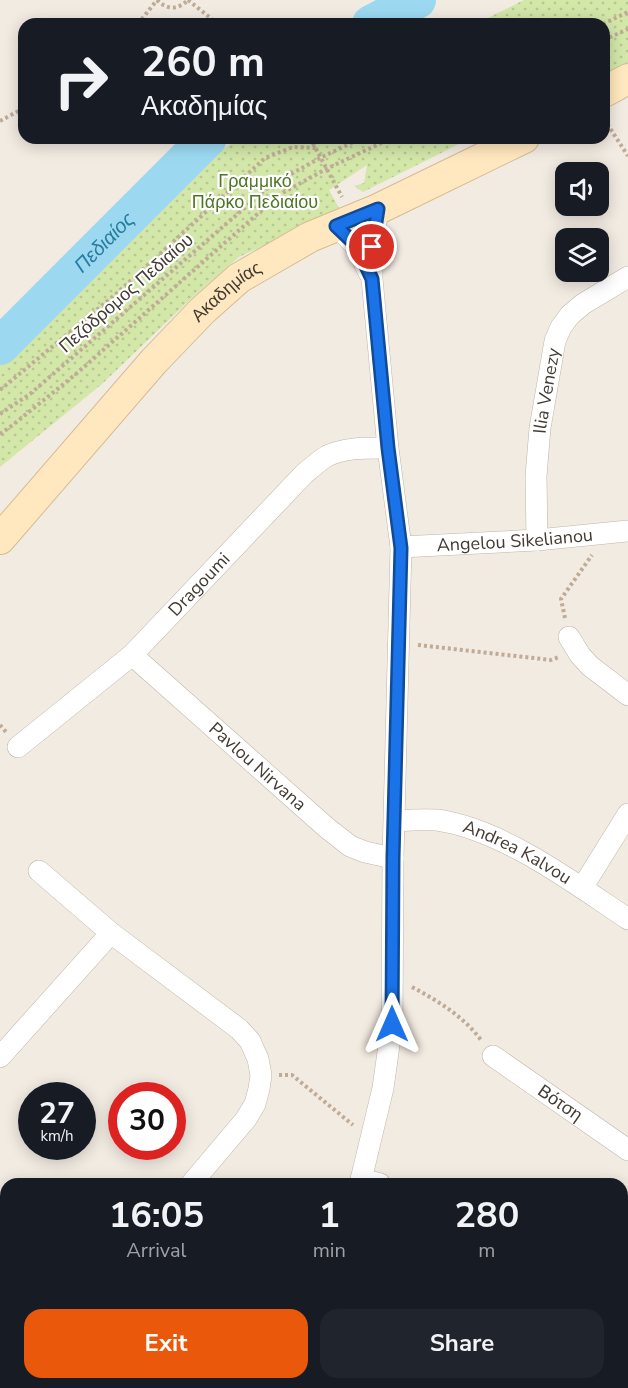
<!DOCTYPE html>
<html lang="en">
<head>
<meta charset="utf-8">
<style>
  :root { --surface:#171b24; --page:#20242c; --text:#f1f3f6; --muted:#9ea1a6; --accent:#ea580c }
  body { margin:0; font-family:"Nunito Sans",sans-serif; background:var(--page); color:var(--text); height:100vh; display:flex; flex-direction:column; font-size:22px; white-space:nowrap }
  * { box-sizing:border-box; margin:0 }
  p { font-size:20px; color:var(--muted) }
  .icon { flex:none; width:33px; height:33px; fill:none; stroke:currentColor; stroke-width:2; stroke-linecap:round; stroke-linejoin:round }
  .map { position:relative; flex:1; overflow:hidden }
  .side { position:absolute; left:0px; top:1178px; width:628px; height:212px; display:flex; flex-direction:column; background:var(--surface); border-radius:18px 18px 0 0; box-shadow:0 3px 15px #0003 }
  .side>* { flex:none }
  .guide { position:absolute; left:18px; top:18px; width:592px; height:126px; border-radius:18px; box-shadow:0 3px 15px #0003; background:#171b24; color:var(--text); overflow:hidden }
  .buttons { position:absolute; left:555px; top:162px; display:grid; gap:12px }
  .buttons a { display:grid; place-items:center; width:54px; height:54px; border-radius:12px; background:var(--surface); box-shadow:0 3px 15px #0003; font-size:30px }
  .speed { position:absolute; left:18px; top:1082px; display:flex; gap:12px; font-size:30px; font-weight:700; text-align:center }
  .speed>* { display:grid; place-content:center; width:78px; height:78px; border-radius:50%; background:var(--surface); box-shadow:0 3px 15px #0003; line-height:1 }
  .speed small { font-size:15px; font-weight:400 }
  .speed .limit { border:9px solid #d22; background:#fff; color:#111 }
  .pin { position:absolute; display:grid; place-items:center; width:51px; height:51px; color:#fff; margin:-26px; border:3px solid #fff; border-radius:50%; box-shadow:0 2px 6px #0007 }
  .me { position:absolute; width:66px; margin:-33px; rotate:0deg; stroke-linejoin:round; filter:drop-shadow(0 0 4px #0008) }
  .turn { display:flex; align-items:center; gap:21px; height:126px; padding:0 24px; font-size:27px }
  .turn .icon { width:78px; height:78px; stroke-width:2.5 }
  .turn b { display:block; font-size:42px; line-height:51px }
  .eta { display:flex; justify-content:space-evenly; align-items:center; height:102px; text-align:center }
  .eta b { font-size:36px; font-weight:700; line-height:42px }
  .primary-button { display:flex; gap:12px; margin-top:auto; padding:12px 24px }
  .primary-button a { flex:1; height:69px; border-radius:18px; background:var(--accent); color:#fff; font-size:24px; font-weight:700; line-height:69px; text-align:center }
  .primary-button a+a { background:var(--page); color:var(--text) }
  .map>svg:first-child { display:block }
  .park { fill:url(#park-dots) }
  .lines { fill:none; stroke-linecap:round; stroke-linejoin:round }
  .stream { stroke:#9cd9f1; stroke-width:6 }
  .river { stroke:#9cd9f1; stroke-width:38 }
  .street-casing { stroke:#c0b4a8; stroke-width:22 }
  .secondary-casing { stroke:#d6bc93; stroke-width:32 }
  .path { stroke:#bfab96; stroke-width:4; stroke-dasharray:3 3; stroke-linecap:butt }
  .street { stroke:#fff; stroke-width:21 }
  .secondary { stroke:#ffe7bf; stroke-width:30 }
  .route-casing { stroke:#114b97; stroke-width:15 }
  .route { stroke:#1a73e8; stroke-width:10 }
  .labels { text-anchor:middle; stroke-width:4.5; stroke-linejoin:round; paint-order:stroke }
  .park-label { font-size:18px; fill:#4e7526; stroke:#fff }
  .street-label { font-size:18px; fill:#433b33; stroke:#fff }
  .water-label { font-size:20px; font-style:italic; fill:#287ca0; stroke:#fff }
</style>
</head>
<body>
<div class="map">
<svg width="628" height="1388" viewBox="0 0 628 1388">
  <defs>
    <pattern id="park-dots" width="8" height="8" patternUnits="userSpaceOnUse" patternTransform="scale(1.5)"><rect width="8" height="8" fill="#d3e7a9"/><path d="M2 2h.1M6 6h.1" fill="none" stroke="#b6c792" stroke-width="1.8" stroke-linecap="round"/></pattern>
  </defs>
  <rect width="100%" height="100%" fill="#f2ebe2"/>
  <g class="park">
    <polygon points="524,0 628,0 628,62 605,76 604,24 476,24"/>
    <polygon points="241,138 471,138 363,192 354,186 364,183 367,165 329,190 340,210 239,257 196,294 102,384 0,467 0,339 24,326 162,205 219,151"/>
  </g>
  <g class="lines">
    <g class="stream">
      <polyline points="503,1383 511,1388"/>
      <polyline points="485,1388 492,1383"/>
    </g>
    <g class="river">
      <polyline points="371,24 417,0"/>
      <path id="s1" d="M0,346L208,138"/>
    </g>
    <g class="street-casing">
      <g id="street">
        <polyline points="336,226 357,247 369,273"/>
        <path id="s2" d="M537,540L536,476L540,428L555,341L561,327L570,315L583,304L628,277"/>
        <path id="s3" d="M401,547L537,540L628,531"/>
        <polyline points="569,637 580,655 590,666 628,695"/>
        <path id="s4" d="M132,655L327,828L350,846L365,852L393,858"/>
        <path id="s5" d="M18,747L132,655L304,474C311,468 319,461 327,456C346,447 368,448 388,448"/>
        <path id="s6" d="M395,821C409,820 423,819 437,820C502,829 574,883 628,919"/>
        <polyline points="39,871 111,933 239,1029 250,1041 258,1059 261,1075 259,1089 255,1104 246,1119 191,1184"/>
        <polyline points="582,888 628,814"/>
        <path id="s7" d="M493,1056L628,1150"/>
        <polyline points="0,1057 111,933"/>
        <polyline points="361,1179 380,1184"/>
        <polyline points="360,1184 383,1088 392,1024 393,858 401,547 388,448 372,279 372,247 378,209"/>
        <polyline points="622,1252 628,1243"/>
        <polyline points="305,1383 309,1388"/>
        <polyline points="18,1388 22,1383"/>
        <polyline points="251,1388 254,1383"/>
      </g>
    </g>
    <g class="secondary-casing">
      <g id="secondary">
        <polyline points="604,92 628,79"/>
        <path id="s8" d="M0,539L154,361L203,310L239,278L310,237L378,209L524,138"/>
      </g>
    </g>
    <g class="path">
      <path d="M157,0C167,10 178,10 188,0"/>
      <polyline points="188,0 218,24"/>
      <polyline points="138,24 157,0"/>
      <polyline points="603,24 628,12"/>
      <polyline points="604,40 628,29"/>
      <polyline points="604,119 628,156"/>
      <polyline points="0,121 24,108"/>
      <polyline points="310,138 342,197"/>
      <polyline points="0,390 117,293 265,158 293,147 315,148"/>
      <polyline points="0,414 30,394 271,185 320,158 362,138"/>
      <polyline points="0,434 14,424 76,374 279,195 326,169 392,138"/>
      <polyline points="565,618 561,599 592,555"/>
      <polyline points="418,645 551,660 559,657"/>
      <polyline points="0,725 6,732"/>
      <path d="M412,987C438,1001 463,1016 481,1040"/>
      <polyline points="279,1075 292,1075 353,1125"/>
      <polyline points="0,1241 6,1246"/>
      <polyline points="622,1355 628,1359"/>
      <polyline points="178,1383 184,1388"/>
    </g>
    <use href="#street" class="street"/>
    <use href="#secondary" class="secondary"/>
  </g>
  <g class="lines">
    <g class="route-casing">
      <polyline id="route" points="372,247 378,209 336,226 357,246 372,279 388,448 401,548 393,858 392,1024"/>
    </g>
    <use href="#route" class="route"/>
  </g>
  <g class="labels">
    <g class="park-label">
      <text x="255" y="187">Γραμμικό<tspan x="255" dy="21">Πάρκο Πεδιαίου</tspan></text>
    </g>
    <g class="street-label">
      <text transform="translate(126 293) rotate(-41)" y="6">Πεζόδρομος Πεδιαίου</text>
      <text dy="6" stroke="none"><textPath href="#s8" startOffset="336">Ακαδημίας</textPath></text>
      <text dy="6" stroke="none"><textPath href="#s2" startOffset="150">Ilia Venezy</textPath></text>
      <text dy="6" stroke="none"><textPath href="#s3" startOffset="114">Angelou Sikelianou</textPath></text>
      <text dy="6" stroke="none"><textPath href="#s5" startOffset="244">Dragoumi</textPath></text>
      <text dy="6" stroke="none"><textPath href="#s4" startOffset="168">Pavlou Nirvana</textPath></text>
      <text dy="6" stroke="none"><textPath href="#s6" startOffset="129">Andrea Kalvou</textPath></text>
      <text dy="6" stroke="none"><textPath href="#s7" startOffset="82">Βότση</textPath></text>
    </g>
    <g class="water-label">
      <text dy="7" stroke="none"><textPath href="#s1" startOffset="147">Πεδιαίος</textPath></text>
    </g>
  </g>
</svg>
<div class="buttons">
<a><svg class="icon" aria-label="sound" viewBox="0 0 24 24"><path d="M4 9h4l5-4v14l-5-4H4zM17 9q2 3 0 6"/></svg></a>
<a><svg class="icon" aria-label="layers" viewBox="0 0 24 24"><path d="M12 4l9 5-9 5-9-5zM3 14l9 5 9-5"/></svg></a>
</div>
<div class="speed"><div>27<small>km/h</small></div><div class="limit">30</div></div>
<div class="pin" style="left:372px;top:247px;background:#d93025"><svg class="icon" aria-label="arrive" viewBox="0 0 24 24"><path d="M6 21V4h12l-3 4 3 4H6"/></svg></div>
<svg class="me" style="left:392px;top:1024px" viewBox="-20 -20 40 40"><path d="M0-17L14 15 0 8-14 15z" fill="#1a73e8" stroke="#fff" stroke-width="4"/></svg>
<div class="guide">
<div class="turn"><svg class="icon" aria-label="right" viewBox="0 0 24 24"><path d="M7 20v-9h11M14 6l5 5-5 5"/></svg><div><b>260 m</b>Ακαδημίας</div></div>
</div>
<section class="side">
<div class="eta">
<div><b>16:05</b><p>Arrival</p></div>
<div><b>1</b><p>min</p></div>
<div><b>280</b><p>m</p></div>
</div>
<div class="primary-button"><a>Exit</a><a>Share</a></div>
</section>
</div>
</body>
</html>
